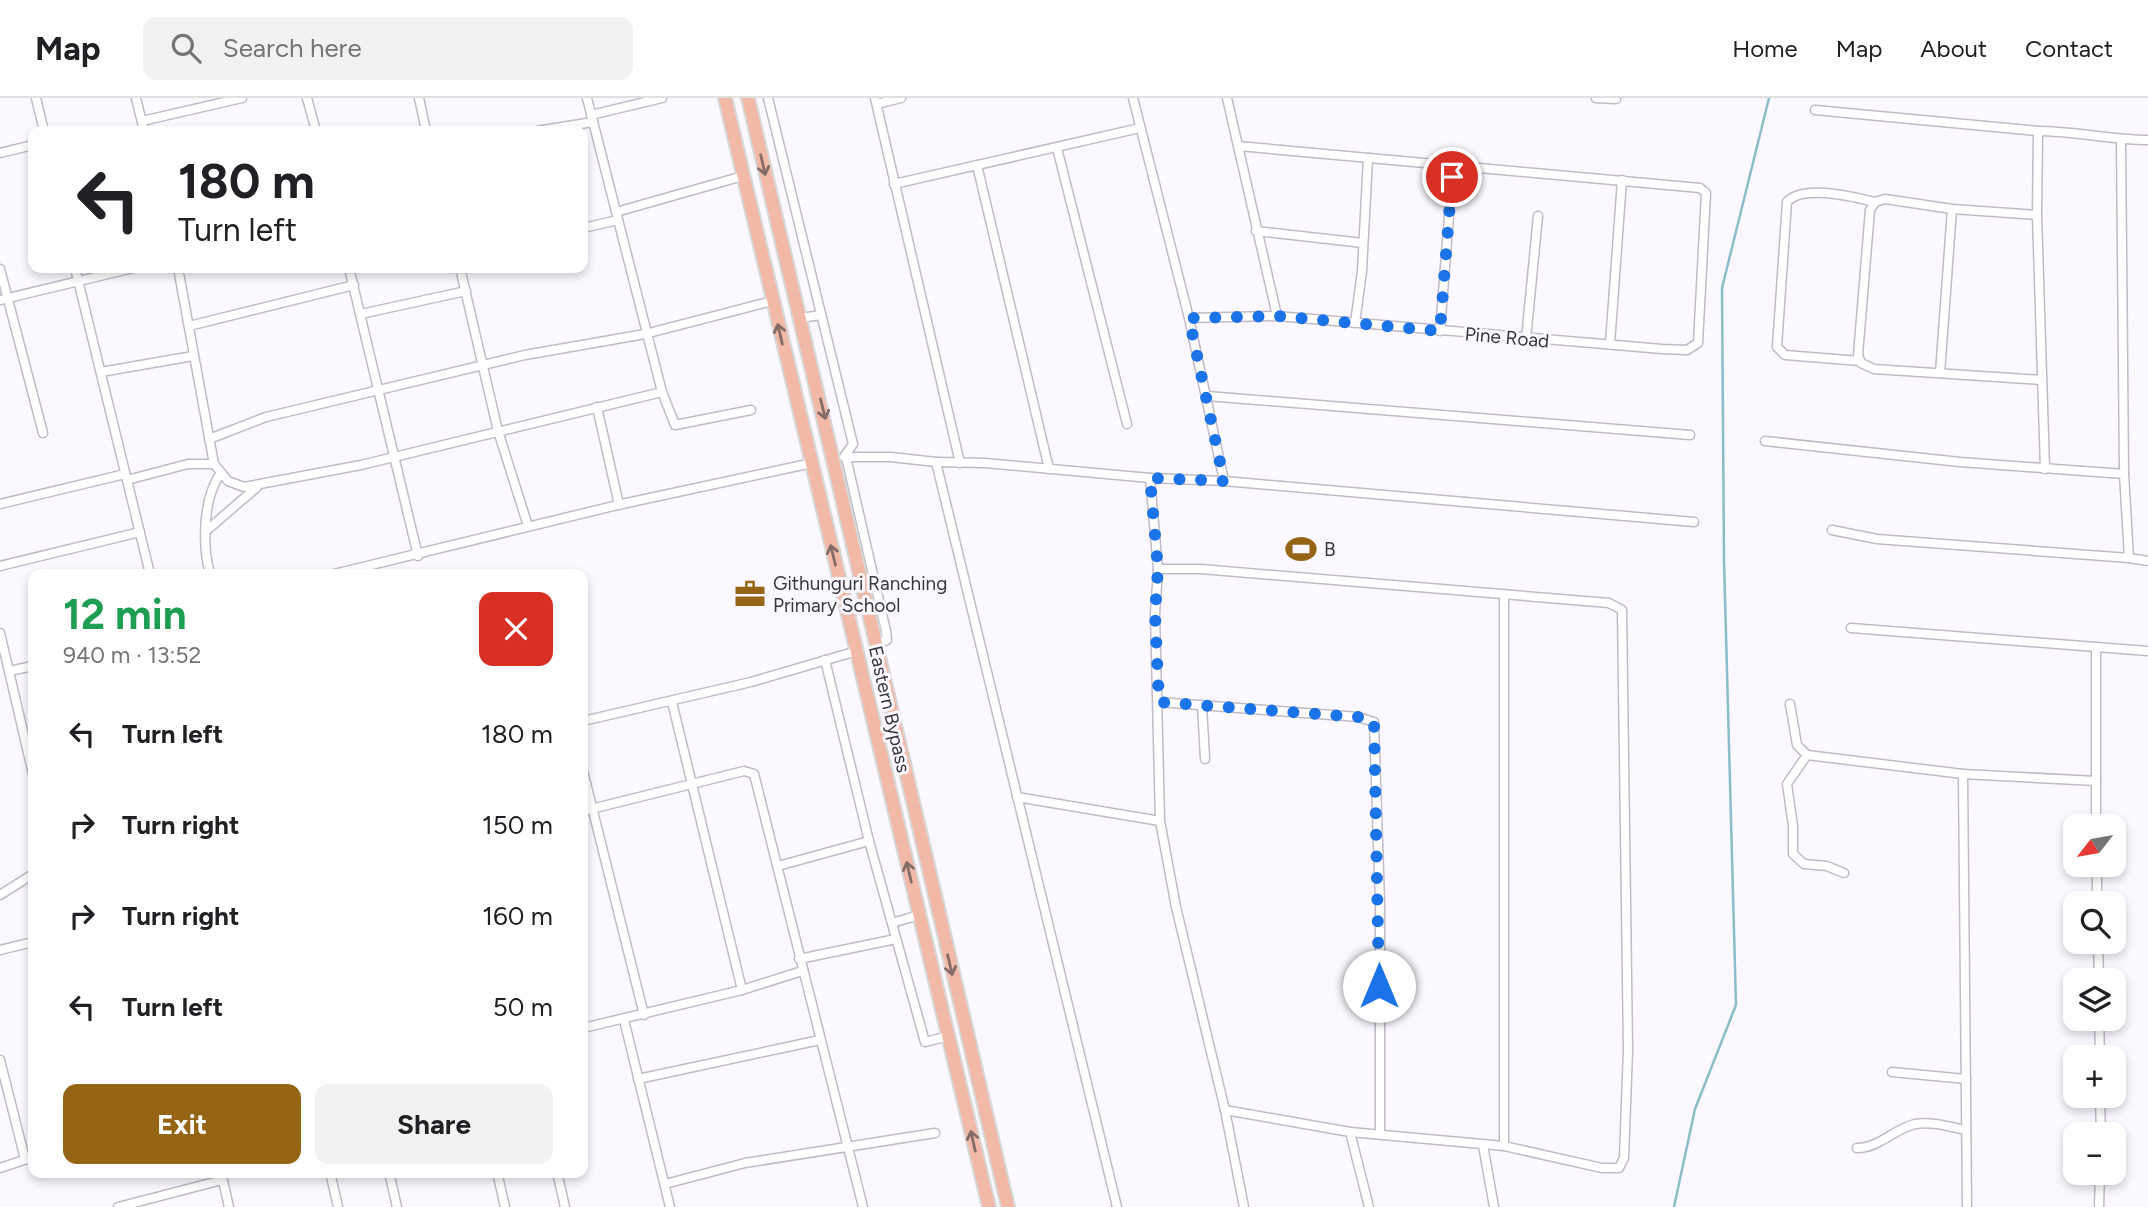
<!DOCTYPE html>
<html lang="en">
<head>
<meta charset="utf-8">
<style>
  :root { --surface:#fff; --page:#f2f2f2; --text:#202124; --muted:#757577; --line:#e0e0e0; --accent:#956515 }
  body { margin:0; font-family:Figtree,sans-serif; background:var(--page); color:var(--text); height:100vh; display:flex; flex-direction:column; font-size:26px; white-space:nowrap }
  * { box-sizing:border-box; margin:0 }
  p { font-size:23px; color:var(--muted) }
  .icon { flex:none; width:38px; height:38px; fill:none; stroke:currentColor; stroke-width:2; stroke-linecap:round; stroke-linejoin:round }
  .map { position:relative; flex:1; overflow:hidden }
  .sheet { position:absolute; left:28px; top:471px; width:560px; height:609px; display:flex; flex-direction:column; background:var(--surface); border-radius:14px; box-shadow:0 4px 10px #0003 }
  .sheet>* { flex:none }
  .guide { position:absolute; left:28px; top:28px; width:560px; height:147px; border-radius:14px; box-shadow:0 4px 10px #0003; background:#fff; color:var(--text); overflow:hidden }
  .needle { width:46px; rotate:239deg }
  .controls { position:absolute; left:2063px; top:716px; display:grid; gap:14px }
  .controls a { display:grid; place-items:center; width:63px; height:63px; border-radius:14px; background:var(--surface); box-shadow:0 4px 10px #0003; font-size:35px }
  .pin { position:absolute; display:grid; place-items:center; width:60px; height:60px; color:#fff; margin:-30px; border:4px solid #fff; border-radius:50%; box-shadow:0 2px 7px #0007 }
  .me { position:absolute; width:77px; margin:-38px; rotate:0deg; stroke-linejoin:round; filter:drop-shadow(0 0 5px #0008) }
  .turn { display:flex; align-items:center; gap:24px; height:147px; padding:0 35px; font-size:32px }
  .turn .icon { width:91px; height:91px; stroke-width:2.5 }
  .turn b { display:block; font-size:49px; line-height:60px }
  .round { display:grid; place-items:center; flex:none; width:74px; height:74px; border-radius:14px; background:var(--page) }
  .summary { display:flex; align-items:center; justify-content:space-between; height:119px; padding:0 35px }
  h1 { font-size:42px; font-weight:700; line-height:52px; color:#1e9e55 }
  .cta { display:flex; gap:14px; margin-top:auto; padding:14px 35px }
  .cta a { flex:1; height:80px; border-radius:14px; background:var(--accent); color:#fff; font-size:28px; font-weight:700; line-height:80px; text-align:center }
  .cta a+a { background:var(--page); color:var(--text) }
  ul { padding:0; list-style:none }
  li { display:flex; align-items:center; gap:21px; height:91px; padding:0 35px }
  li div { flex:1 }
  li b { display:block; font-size:26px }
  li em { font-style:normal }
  header { display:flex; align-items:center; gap:42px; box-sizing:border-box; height:98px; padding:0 35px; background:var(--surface); border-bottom:2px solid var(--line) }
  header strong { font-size:33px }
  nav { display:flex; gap:38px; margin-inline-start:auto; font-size:24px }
  .search { width:490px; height:63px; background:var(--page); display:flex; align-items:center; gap:18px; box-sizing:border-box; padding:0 24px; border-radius:14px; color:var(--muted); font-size:26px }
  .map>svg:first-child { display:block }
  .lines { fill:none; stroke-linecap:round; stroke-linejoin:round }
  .stream { stroke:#8bbec9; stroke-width:2.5 }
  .street-casing { stroke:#c1bbc9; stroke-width:11 }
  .primary-casing { stroke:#d7d7d8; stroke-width:16 }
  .street { stroke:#fff; stroke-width:8 }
  .primary { stroke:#f2b9a6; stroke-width:12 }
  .oneway { stroke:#836b67 }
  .route { stroke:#1a73e8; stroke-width:12; stroke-dasharray:0 21.6 }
  .labels { text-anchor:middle; stroke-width:6; stroke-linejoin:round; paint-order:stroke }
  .street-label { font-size:19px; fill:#39373d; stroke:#fbf9ff }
  .poi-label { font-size:19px; fill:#39373d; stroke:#fbf9ff; text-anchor:start }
</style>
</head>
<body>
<header>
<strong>Map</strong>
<div class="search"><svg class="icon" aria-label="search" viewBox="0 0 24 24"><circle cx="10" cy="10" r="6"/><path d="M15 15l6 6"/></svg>Search here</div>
<nav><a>Home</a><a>Map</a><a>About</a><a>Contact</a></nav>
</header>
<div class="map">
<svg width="2148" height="1109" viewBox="0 0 2148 1109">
  <rect width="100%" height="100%" fill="#fbf9ff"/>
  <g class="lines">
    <polyline class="stream" points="1674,1109 1695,1011 1736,907 1724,462 1722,190 1769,0"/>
    <g class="street-casing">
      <g id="street">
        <polyline points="36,0 44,33"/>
        <polyline points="136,0 144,33"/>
        <polyline points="307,0 316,33"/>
        <polyline points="419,0 426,33"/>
        <polyline points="768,0 853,346 844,359"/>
        <polyline points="875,0 960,365"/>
        <polyline points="1133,0 1189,220 1224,383"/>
        <polyline points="1227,0 1277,218"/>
        <polyline points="1596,0 1616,1"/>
        <polyline points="877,6 901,0"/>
        <polyline points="1815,12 2038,33 2037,117 2045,371"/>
        <polyline points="591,17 662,0"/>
        <polyline points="142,23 242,0"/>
        <polyline points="537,33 593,24"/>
        <path d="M2038,33C2075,33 2111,42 2148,42"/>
        <polyline points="2121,42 2124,376"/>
        <polyline points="1057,50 1127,326"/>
        <polyline points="0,55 33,47"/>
        <polyline points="977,67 1049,371"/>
        <polyline points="894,86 1140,30"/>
        <polyline points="616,114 743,78"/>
        <polyline points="2037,117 1952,111 1885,101 1875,104 1870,112 1858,257 1861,265 1874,271 2042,282"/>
        <polyline points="583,130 618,122"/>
        <polyline points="1256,133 1363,145"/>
        <polyline points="75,170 150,476"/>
        <polyline points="178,170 214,366 228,383 244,389 361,367 662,294 587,0"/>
        <polyline points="349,170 418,458"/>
        <polyline points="460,170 498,333 528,428"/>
        <polyline points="0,171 43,335"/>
        <polyline points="0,202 133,170"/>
        <polyline points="361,216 466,193"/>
        <polyline points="800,220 821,217"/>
        <polyline points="1189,220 1277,218 1662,251 1687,252 1698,245 1706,95 1700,90 1238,48"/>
        <polyline points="1355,225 1362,173 1368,60"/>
        <polyline points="189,228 354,187"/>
        <polyline points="1440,233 1453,66"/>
        <polyline points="1526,241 1538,118"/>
        <polyline points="1610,246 1622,82"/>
        <path d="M1860,263L1785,257L1777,249L1787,104C1803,86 1853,99 1875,104"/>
        <polyline points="101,274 193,258"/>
        <polyline points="1940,275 1952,111"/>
        <polyline points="662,294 675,327 751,312"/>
        <polyline points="1207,298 1690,337"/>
        <polyline points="597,309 619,407"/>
        <polyline points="209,341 266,319 525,257 645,236 772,203"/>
        <polyline points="1765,343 1960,364 2124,376 2129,460 2148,463"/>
        <polyline points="936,364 985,365 1150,380 1158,471 1155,516 1160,723"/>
        <polyline points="1150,380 1224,383 1694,424"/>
        <polyline points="127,382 188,366 214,366"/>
        <polyline points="0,406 125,376"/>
        <polyline points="1832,432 1877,441 2129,460"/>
        <polyline points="206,433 257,389"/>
        <polyline points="0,468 140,434"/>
        <polyline points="1158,471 1201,471 1609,505 1622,512 1628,952 1624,1060 1619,1070 1602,1070 1504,1048"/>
        <path d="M210,476C202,447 203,401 220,376"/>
        <polyline points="334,476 622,406 812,365"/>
        <polyline points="1851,530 2096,549"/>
        <polyline points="0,535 33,676"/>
        <polyline points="875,547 887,542 886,533 846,359 891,359 936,364 1117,1109"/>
        <polyline points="9,573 33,568"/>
        <polyline points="672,604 742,892"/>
        <polyline points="1159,604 1358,619 1374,624 1380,805 1380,1035"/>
        <polyline points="1790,606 1797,647 1807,657 1963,676"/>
        <polyline points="1202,607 1205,661"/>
        <polyline points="583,623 751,584 857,553"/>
        <polyline points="1807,657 1787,686 1793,728 1793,756 1804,766 1827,768 1844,775"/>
        <polyline points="583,673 644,917"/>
        <polyline points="1017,699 1160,723 1176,809 1225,1012 1350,1034 1369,1109"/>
        <polyline points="583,713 744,673 754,676 863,1109"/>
        <polyline points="2096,728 2096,549 2148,553"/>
        <polyline points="869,743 925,944 949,938"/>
        <polyline points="2097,766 2097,805"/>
        <polyline points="778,768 869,743 825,562"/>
        <polyline points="0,797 33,776"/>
        <polyline points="892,825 919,817"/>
        <polyline points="2098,844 2099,882"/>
        <polyline points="0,852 33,844"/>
        <polyline points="799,861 896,841"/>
        <polyline points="2099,920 2100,959"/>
        <polyline points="624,922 670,1109"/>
        <polyline points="583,930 742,892 802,873"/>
        <polyline points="0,962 25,1061"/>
        <polyline points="1892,974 1966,981"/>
        <polyline points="638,981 820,942"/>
        <polyline points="2100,998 2101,1036"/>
        <polyline points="1225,1012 1244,1109"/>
        <polyline points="1350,1034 1504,1048 1504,497"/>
        <polyline points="1483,1047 1494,1109"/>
        <path d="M1857,1050C1879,1050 1894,1031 1915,1026C1932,1023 1950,1029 1966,1032"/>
        <polyline points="0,1070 33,1059"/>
        <polyline points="221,1074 229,1109"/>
        <polyline points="330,1074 338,1109"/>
        <polyline points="389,1074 397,1109"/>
        <polyline points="497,1074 505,1109"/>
        <polyline points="557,1074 565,1109"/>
        <polyline points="665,1086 745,1065 935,1035"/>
        <polyline points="118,1109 222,1082"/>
        <polyline points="1967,1109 1963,676 2096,683"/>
        <polyline points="2099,1109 2100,1074"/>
      </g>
    </g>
    <g class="primary-casing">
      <g id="primary">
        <polyline points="725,0 989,1109"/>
        <polyline points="748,0 1008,1109"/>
      </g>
    </g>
    <use href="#street" class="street"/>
    <use href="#primary" class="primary"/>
  </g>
  <defs><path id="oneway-shaft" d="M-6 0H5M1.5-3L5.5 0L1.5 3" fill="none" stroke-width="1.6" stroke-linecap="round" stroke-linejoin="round" transform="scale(1.75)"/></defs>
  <g class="oneway">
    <use href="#oneway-shaft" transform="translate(763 67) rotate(77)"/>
    <use href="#oneway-shaft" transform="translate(780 236) rotate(-103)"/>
    <use href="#oneway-shaft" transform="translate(823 311) rotate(76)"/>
    <use href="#oneway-shaft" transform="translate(833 457) rotate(-104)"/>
    <use href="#oneway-shaft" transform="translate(909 774) rotate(-103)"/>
    <use href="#oneway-shaft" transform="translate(950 867) rotate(77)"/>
    <use href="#oneway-shaft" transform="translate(973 1043) rotate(-103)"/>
  </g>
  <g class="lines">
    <polyline class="route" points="1379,888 1374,624 1358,619 1159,604 1155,516 1158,471 1150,380 1224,383 1189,220 1277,218 1440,233 1452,79"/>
  </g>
  <defs>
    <g id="stadium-bare" transform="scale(2.415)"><path d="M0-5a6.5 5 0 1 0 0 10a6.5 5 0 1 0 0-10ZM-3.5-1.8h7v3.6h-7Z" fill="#956515" stroke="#fbf9ff" stroke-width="2.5" paint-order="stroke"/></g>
    <g id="office-bare" transform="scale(2.415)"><path d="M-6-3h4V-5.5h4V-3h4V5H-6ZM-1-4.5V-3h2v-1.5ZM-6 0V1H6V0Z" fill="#956515" stroke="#fbf9ff" stroke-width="2.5" paint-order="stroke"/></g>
  </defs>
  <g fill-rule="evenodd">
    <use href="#stadium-bare" x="1301" y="451"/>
    <use href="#office-bare" x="750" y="496"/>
  </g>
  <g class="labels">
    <g class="street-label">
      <text transform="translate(1507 239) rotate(5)" y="7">Pine Road</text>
      <text transform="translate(890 611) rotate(77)" y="7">Eastern Bypass</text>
    </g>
    <g class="poi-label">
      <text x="1324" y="458">B</text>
      <text x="773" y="492">Githunguri Ranching<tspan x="773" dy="22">Primary School</tspan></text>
    </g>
  </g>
</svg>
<div class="controls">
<a><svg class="needle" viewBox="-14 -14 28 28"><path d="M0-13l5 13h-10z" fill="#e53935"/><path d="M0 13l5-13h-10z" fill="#757577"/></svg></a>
<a><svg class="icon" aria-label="search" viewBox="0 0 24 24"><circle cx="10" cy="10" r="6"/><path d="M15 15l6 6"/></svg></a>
<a><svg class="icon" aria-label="layers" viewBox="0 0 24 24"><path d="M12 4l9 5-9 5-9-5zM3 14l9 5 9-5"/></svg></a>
<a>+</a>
<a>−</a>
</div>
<div class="pin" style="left:1452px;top:79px;background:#d93025"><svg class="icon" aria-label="arrive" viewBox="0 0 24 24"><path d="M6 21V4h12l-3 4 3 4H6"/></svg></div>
<svg class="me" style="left:1379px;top:888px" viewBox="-20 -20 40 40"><circle r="19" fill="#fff"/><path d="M0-13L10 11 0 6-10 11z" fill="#1a73e8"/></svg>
<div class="guide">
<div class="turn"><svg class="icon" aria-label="left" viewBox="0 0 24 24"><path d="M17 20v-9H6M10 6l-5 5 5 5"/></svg><div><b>180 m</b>Turn left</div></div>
</div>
<section class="sheet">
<div class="summary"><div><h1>12 min</h1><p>940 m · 13:52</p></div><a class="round" style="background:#d93025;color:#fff"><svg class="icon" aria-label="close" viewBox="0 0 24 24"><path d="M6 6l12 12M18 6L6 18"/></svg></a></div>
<ul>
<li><svg class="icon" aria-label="left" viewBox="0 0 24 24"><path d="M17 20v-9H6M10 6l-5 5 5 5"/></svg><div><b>Turn left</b></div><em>180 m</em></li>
<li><svg class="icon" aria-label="right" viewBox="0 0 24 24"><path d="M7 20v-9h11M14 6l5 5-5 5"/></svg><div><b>Turn right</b></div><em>150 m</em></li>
<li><svg class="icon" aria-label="right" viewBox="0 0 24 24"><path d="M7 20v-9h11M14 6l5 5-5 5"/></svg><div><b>Turn right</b></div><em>160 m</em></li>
<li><svg class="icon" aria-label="left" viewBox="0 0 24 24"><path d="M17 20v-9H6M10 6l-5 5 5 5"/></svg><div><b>Turn left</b></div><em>50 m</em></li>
</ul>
<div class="cta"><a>Exit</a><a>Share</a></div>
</section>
</div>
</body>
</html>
